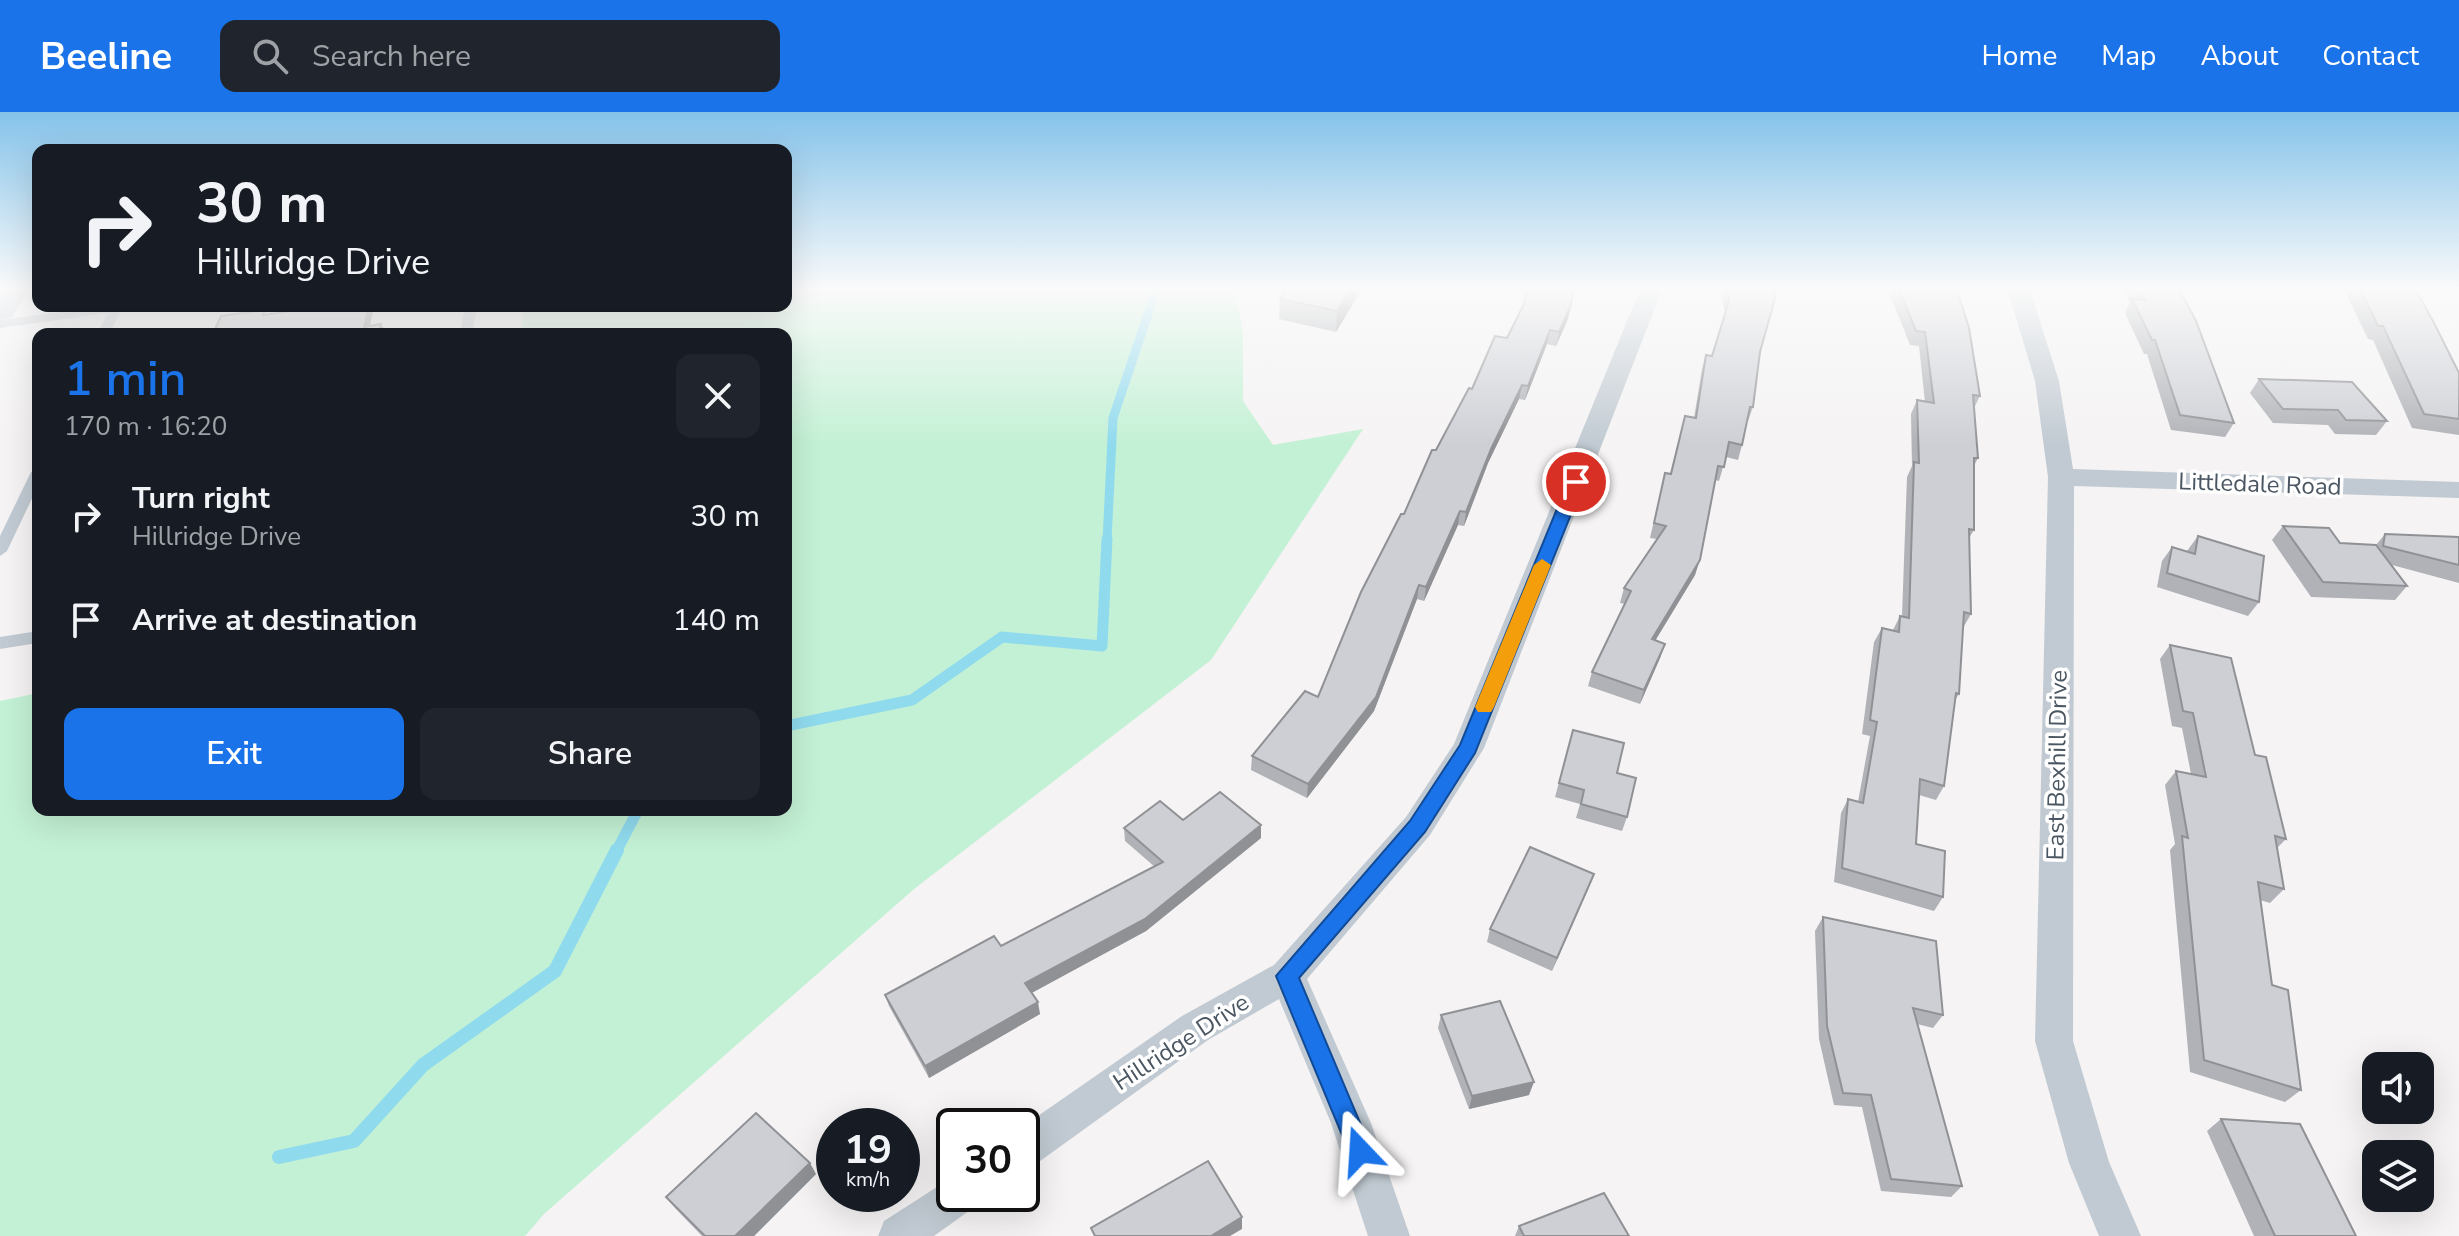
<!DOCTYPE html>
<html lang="en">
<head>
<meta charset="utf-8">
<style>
  :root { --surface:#171b24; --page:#20242c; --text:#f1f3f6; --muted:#9ea1a6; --accent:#1a73e8 }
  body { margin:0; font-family:"Nunito Sans",sans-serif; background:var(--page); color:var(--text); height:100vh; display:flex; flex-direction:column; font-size:30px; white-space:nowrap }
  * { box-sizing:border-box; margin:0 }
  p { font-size:26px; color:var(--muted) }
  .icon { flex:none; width:44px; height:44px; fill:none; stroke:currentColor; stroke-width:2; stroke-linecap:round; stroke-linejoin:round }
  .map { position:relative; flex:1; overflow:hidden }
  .sheet { position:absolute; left:32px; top:216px; width:760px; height:488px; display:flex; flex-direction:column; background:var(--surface); border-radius:16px; box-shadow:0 8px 32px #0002 }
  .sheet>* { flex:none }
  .hud { position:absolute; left:32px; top:32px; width:760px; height:168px; border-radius:16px; box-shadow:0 8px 32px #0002; background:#171b24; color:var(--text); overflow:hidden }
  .buttons { position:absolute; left:2362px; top:940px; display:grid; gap:16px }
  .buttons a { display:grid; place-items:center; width:72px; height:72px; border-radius:16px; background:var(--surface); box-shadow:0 8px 32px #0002; font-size:40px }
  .speed { position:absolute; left:816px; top:996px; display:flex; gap:16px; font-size:40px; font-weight:700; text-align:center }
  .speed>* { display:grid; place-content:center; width:104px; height:104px; border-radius:50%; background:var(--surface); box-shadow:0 8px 32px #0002; line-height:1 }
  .speed small { font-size:20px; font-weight:400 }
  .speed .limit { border:4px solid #111; border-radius:12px; background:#fff; color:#111 }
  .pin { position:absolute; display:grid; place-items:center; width:68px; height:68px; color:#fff; margin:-34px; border:4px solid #fff; border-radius:50%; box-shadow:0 2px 8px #0007 }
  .me { position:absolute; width:88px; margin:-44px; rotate:340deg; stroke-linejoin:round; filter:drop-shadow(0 0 6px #0008) }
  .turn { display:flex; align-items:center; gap:28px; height:168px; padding:0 32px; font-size:36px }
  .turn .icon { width:104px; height:104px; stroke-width:2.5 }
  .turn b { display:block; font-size:56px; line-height:68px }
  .round { display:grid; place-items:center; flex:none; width:84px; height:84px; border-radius:16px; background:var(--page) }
  .summary { display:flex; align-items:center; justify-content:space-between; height:136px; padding:0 32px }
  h1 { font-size:48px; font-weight:600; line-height:60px; color:var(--accent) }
  .button { display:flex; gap:16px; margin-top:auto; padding:16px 32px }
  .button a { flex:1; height:92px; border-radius:16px; background:var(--accent); color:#fff; font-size:32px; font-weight:600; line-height:92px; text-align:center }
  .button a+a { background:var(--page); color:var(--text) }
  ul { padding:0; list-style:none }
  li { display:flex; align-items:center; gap:24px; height:104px; padding:0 32px }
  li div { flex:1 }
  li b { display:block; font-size:30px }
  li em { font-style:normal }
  header { display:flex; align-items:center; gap:48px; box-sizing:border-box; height:112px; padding:0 40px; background:var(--accent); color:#fff }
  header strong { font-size:38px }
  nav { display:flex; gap:44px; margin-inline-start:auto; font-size:28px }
  .search { width:560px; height:72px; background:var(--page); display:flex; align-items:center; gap:20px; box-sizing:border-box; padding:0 28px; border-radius:16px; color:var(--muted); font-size:30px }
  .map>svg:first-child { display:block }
  .green { fill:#c3f1d5 }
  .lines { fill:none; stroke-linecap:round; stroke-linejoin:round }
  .stream-far2 { stroke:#90daee; stroke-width:9 }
  .stream-far1 { stroke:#90daee; stroke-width:11 }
  .stream { stroke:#90daee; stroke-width:14 }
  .lane { fill:#c1cad2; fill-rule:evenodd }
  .street { fill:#c1cad2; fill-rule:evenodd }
  .secondary { fill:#c1cbd6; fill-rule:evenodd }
  .wall { fill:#b0b2b7 }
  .shaded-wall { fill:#909195 }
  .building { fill:#cdcfd5; stroke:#909195; stroke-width:2 }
  .route { fill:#1a73e8; stroke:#114b97; stroke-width:2 }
  .slow { fill:#f59e0b }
  .labels { text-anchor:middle; stroke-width:7; stroke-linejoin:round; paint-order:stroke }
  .street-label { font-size:24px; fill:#4a5661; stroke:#fff }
</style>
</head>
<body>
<header>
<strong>Beeline</strong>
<div class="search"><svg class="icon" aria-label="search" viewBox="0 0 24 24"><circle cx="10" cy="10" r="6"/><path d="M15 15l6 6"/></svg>Search here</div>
<nav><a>Home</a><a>Map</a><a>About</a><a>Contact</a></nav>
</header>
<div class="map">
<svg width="2459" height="1124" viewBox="0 0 2459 1124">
  <rect width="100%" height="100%" fill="#f5f3f3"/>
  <polygon class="green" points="786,175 1236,175 1243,224 1243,289 1273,333 1363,317 1211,548 914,777 544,1102 525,1124 0,1124 0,589 38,581 38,698 786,698 786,222 521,222 524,194 786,194"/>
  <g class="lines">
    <polyline class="stream-far2" points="1107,429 1113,306 1157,175"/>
    <g class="stream-far1">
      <polyline points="786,614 912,588 1002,525 1102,534 1107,427"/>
      <polyline points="616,740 638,698"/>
    </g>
    <polyline class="stream" points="279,1045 354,1029 423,953 555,859 617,738"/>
    <g class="lane">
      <polygon points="104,194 123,194 109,222 97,222 108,201 0,216 0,208"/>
      <polygon points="465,194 477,194 472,222 460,222"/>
      <polygon points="38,356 38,374 7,439 0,444 0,424 31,360"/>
      <polygon points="38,519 38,531 0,537 0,525"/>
    </g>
    <g class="street">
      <polygon points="1641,175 1663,175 1484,636 1430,723 1307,867 1371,1011 1410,1124 1368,1124 1331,1011 1279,887 1208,928 1036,1052 1022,1057 1022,1015 1182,904 1274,853 1406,705 1454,632"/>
      <polygon points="2007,175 2029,175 2059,269 2073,357 2459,370 2459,386 2074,374 2073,929 2109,1050 2141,1124 2099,1124 2069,1051 2035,929 2048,365 2035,269"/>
      <polygon points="954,1064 954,1082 979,1082 973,1096 934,1124 878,1124 884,1109"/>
    </g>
    <polygon class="secondary" points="0,175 30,175 12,205 0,208"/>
  </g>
  <g class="wall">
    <polygon points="1363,175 1336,220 1279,207 1280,187"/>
    <polygon points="1721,175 1774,175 1760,240 1753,295 1748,309 1747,309 1742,333 1738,348 1726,345 1719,369 1715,368 1695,463 1655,529 1665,532 1660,546 1640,592 1588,574 1592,560 1625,492 1620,491 1624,476 1657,427 1650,426 1665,361 1670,362 1685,304 1694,306 1702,257 1706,243 1712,244 1725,203"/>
    <polygon points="1887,175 1956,175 1980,284 1974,296 1978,346 1974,354 1974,418 1969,426 1971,502 1963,516 1959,582 1955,588 1944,674 1936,688 1919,683 1916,732 1943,785 1934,799 1834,770 1841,701 1848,687 1858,690 1870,624 1862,622 1874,530 1882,516 1893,518 1900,504 1902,504 1907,365 1912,354 1911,302 1917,288 1925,290 1919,234 1910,233"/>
    <polygon points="2121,175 2178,175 2234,311 2225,325 2171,318 2147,242 2144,242 2125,201 2130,191"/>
    <polygon points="2343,175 2414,175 2459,261 2459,323 2412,316 2373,228 2368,227"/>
    <polygon points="1568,207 1556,234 1547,232 1525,288 1519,287 1488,351 1464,414 1458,413 1424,489 1417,487 1374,599 1307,686 1251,658 1252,644 1318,585 1404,402 1436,338 1472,277 1507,226"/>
    <polygon points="2259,267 2387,309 2376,323 2335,322 2328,313 2273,311 2250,281"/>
    <polygon points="2283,414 2340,431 2376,433 2385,422 2459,425 2459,471 2392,453 2407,474 2395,488 2311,485 2272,428"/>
    <polygon points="2198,424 2259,490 2248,504 2157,475 2162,449 2172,435 2187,439"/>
    <polygon points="2170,533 2255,643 2286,727 2277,736 2284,777 2270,791 2260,788 2272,873 2301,978 2285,990 2190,960 2170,738 2175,732 2165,673 2176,659 2191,662 2182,616 2172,614 2160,547"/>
    <polygon points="1573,618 1617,661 1627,705 1622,719 1576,706 1580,692 1555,685"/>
    <polygon points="1183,708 1261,713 1261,726 1146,819 1031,881 1040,902 929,966 889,894 885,883 1001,834 1155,755 1125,729 1124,716"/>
    <polygon points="1594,762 1589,775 1552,859 1487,830 1490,817"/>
    <polygon points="1823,805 1943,903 1933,916 1917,912 1962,1074 1951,1085 1881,1079 1862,995 1834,993 1819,927 1815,819"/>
    <polygon points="1441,903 1529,983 1469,997 1438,916"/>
    <polygon points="2221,1007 2356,1124 2254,1124 2207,1019"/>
    <polygon points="816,1062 754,1124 702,1124 675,1096 666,1085"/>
    <polygon points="1519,1114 1629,1124 1515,1124"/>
  </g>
  <g class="shaded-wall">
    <polygon points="1352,175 1363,175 1336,220 1337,199"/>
    <polygon points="1571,193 1568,207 1556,234 1559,220"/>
    <polygon points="369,194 373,194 374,195 368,222 364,215"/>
    <polygon points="381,212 385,219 384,222 379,222"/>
    <polygon points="1550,218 1547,232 1525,288 1528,274"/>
    <polygon points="1522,273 1519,287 1488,351 1464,414 1466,400 1491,337"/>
    <polygon points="1460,399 1458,413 1424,489 1426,475"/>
    <polygon points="1700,448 1695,463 1647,542 1652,527"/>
    <polygon points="1419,473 1417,487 1374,599 1307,686 1308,672"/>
    <polygon points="1665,532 1660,546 1640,592 1644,578"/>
    <polygon points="1261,713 1261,726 1146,819 1028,883 1025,871"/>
    <polygon points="1594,762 1589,775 1552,859 1557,846"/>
    <polygon points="1038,890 1040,902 929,966 925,954"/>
    <polygon points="1534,970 1529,983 1469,997 1472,984"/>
    <polygon points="810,1051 816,1062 754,1124 735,1124"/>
    <polygon points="1242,1105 1242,1117 1230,1124 1211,1124"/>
  </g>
  <g class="building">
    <polygon points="1288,175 1352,175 1337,199 1280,187"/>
    <polygon points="1527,175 1573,175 1571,193 1559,220 1550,218 1528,274 1522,273 1491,337 1466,400 1460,399 1426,475 1419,473 1376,585 1308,672 1252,644 1305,579 1318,585 1361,480 1401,402 1404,402 1432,338 1436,338 1469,276 1472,277 1495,224 1507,226 1524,192"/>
    <polygon points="1727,175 1774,175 1776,183 1760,240 1753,295 1750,295 1742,333 1729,330 1724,355 1718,354 1700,448 1652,527 1665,532 1644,578 1592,560 1631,479 1624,476 1666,414 1654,411 1665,361 1671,362 1685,304 1696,306 1706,243 1712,244 1729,189"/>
    <polygon points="1898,175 1956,175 1969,216 1980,284 1973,283 1978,346 1974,346 1974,418 1969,417 1971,502 1964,500 1959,582 1956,581 1944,674 1920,667 1916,732 1945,739 1943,785 1842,756 1848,687 1863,691 1877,610 1870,608 1882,516 1899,520 1900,504 1909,506 1914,350 1919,351 1917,288 1934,291 1925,220 1916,219"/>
    <polygon points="2137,175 2178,175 2196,209 2234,311 2180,303 2155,228 2152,228 2132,187 2145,188"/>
    <polygon points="2359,175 2414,175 2433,209 2459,261 2459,307 2424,302 2383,214 2378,214"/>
    <polygon points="329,194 369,194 364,215 381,212 379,222 213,222 221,204 265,198 263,203"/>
    <polygon points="2259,267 2352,270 2387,309 2346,308 2338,298 2283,297"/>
    <polygon points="2283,414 2329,416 2340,431 2376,433 2407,474 2323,470"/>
    <polygon points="2385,422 2459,425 2459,453 2383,434"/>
    <polygon points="2198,424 2264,444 2259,490 2167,461 2172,435 2195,442"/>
    <polygon points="2170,533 2231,546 2255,643 2266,645 2286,727 2275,724 2284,777 2258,770 2272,873 2288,878 2301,978 2204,948 2182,724 2188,726 2176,659 2206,665 2193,601 2183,599"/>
    <polygon points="1573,618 1624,631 1617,661 1636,666 1627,705 1581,692 1584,678 1559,671"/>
    <polygon points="1220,680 1261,713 1145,807 1025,871 1038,890 925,954 885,883 994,824 1001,834 1163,750 1124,716 1160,689 1183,708"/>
    <polygon points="1530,735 1594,762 1557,846 1490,817"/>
    <polygon points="1823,805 1936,829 1943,903 1913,896 1962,1074 1891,1067 1871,983 1843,981 1827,914"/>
    <polygon points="1500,889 1534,970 1472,984 1441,903"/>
    <polygon points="756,1001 810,1051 735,1124 705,1124 666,1085"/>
    <polygon points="2221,1007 2300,1012 2356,1124 2275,1124"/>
    <polygon points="1208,1049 1242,1105 1211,1124 1095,1124 1091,1116"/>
    <polygon points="1604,1081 1629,1124 1524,1124 1519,1114"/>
  </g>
  <linearGradient id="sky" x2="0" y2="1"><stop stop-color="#85c3ea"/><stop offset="0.53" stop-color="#fafafa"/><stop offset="1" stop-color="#fafafa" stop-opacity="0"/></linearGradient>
  <rect width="2459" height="333" fill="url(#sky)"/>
  <polygon class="route" points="1576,365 1584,370 1475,641 1425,720 1299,866 1372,1039 1369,1047 1360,1051 1352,1047 1276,864 1410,709 1460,633 1568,370"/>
  <polygon class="slow" points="1542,447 1551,453 1494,595 1491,600 1478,600 1475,595 1534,453"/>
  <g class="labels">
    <g class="street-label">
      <text transform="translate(2260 372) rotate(2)" y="8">Littledale Road</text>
      <text transform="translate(2057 653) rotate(-89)" y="8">East Bexhill Drive</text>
      <text transform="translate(1181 930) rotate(-33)" y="8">Hillridge Drive</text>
    </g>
  </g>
</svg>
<div class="buttons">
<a><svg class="icon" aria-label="sound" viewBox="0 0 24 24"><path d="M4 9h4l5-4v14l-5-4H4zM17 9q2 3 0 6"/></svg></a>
<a><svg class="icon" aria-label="layers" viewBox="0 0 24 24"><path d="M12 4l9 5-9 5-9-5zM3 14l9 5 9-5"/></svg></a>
</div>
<div class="speed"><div>19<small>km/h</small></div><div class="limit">30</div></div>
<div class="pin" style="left:1576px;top:370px;background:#d93025"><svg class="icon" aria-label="arrive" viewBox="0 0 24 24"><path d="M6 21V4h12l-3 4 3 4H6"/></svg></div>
<svg class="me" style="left:1360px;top:1039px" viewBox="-20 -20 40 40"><path d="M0-17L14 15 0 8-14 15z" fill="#1a73e8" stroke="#fff" stroke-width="4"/></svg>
<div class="hud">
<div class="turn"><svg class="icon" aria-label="right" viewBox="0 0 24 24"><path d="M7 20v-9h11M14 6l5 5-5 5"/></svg><div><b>30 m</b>Hillridge Drive</div></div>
</div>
<section class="sheet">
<div class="summary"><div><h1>1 min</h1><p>170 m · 16:20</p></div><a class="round"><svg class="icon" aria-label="close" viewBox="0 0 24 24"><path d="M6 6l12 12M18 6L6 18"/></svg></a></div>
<ul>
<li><svg class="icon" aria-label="right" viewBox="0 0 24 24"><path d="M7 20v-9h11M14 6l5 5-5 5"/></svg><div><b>Turn right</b><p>Hillridge Drive</p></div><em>30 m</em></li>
<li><svg class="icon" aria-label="arrive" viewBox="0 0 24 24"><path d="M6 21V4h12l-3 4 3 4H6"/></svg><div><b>Arrive at destination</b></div><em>140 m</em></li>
</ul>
<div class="button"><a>Exit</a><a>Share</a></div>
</section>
</div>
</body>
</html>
